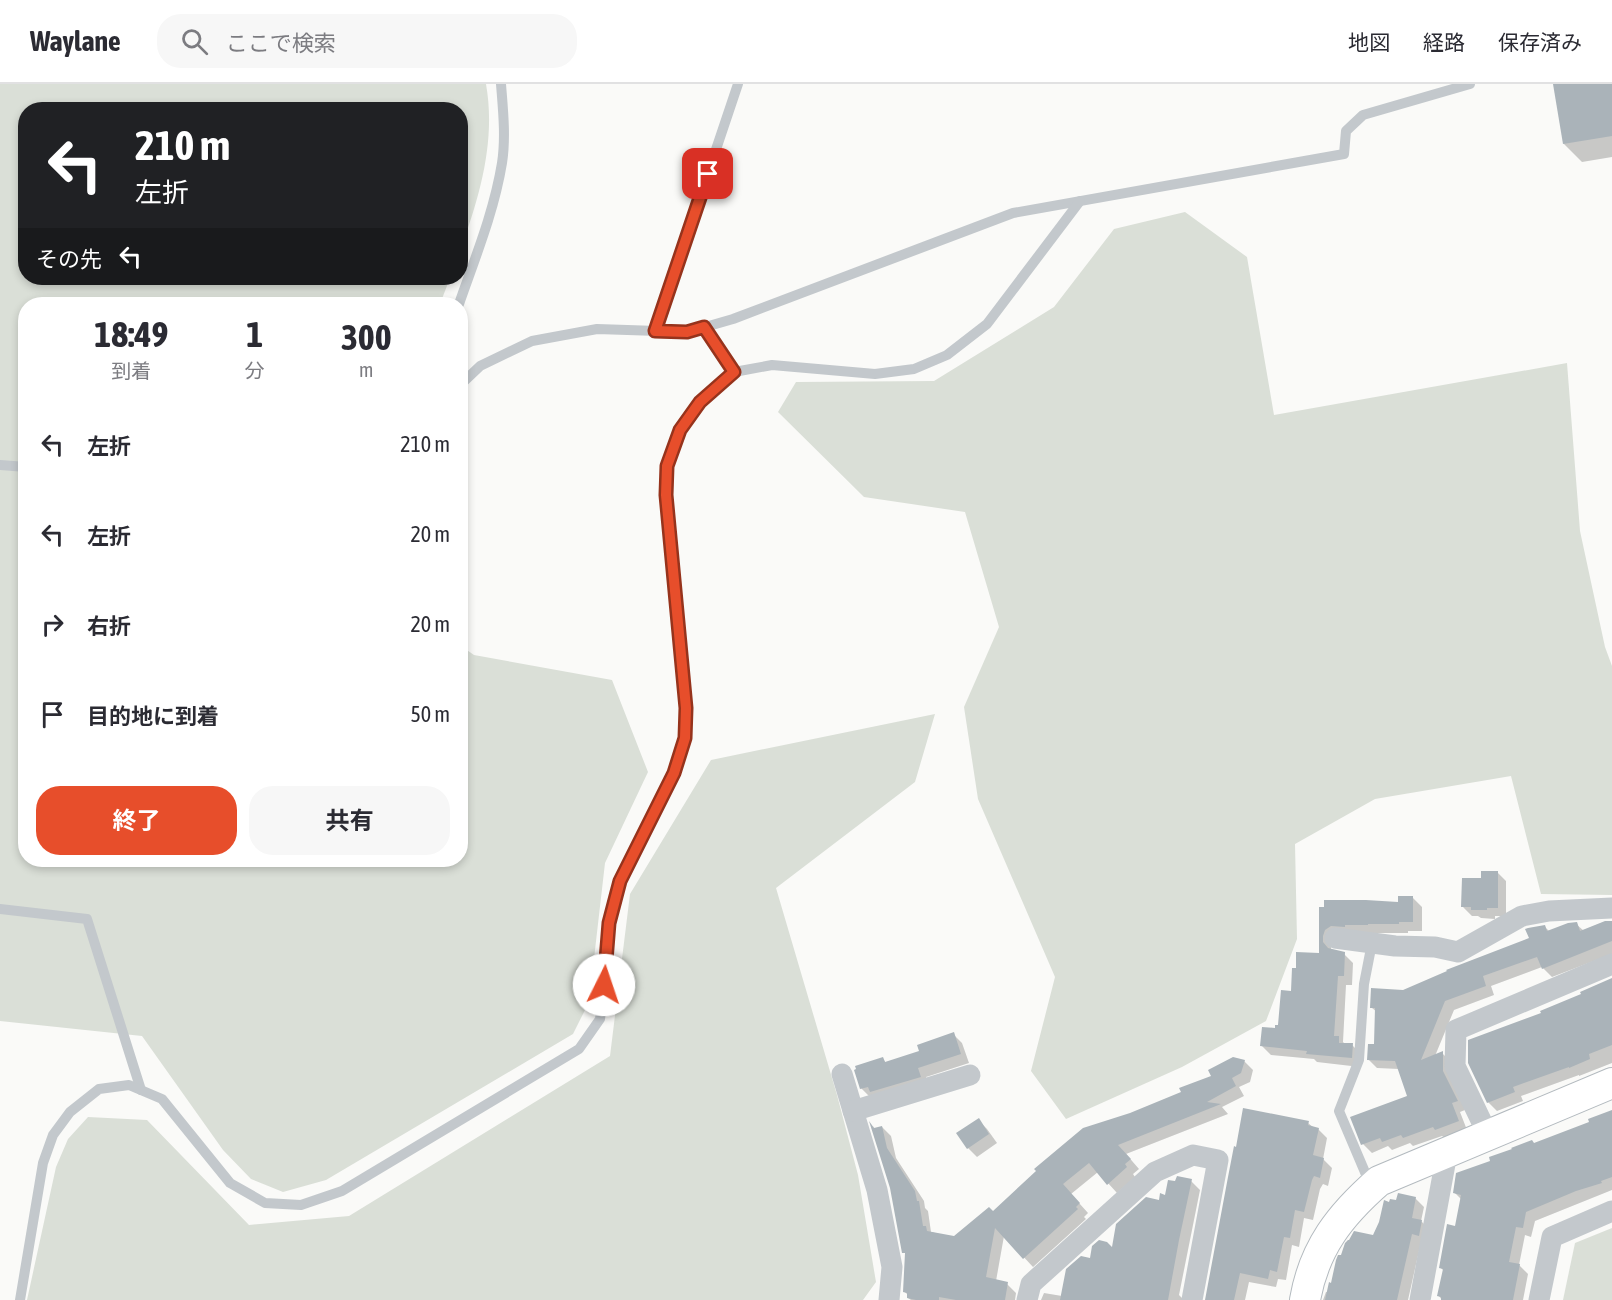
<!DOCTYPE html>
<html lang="ja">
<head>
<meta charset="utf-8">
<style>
  :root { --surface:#fff; --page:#f7f7f7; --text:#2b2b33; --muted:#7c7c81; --line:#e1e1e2; --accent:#e74e2b }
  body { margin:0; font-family:"Asap Condensed","Noto Sans JP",sans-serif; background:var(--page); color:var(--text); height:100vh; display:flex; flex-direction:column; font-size:22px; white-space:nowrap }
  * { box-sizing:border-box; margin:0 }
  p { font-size:20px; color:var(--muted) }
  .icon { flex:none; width:33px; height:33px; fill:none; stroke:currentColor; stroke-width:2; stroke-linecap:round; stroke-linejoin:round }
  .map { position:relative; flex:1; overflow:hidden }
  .panel { position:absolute; left:18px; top:213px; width:450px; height:570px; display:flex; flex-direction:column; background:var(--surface); border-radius:24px; box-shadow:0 3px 9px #0003 }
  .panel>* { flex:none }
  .guide { position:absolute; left:18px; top:18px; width:450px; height:183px; border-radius:24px; box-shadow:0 3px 9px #0003; background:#202124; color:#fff; overflow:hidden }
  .pin { position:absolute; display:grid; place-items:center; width:51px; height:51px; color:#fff; margin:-26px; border-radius:12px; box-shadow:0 3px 9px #0006 }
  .me { position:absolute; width:66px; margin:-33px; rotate:4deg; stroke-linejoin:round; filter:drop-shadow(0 0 4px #0008) }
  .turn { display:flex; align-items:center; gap:21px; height:126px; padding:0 18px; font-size:27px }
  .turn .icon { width:78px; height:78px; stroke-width:2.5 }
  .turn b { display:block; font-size:42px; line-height:51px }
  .then { display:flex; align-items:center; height:57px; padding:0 18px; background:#0003; gap:12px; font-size:22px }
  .eta { display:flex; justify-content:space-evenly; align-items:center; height:102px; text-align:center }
  .eta b { font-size:36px; font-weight:700; line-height:42px }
  .cta { display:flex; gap:12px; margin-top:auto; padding:12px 18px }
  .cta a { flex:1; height:69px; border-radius:24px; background:var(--accent); color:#fff; font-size:24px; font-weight:700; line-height:69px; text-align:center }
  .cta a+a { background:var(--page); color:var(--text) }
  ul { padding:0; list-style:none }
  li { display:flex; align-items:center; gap:18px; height:90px; padding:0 18px }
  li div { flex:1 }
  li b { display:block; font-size:22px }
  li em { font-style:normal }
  header { display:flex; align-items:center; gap:36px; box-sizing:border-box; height:84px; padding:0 30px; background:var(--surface); border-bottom:2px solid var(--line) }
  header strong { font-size:28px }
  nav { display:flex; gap:33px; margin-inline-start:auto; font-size:21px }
  .search { width:420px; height:54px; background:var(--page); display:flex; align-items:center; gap:15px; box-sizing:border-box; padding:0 21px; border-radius:24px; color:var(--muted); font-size:22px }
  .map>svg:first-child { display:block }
  .green { fill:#dadfd7 }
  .shadow { fill:#0003 }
  .building { fill:#aab3b9 }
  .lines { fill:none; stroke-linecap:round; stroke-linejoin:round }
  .secondary-casing { stroke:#b3babf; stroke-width:32 }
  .lane { stroke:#c3c8cc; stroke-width:10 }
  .street { stroke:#c3c8cc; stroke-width:21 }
  .secondary { stroke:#fff; stroke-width:30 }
  .route-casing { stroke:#96331c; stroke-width:15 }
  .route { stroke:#e74e2b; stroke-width:10 }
</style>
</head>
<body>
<header>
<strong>Waylane</strong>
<div class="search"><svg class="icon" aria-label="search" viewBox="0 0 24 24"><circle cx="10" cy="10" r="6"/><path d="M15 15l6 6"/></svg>ここで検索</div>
<nav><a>地図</a><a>経路</a><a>保存済み</a></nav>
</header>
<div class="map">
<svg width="1612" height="1216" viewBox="0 0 1612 1216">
  <rect width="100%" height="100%" fill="#fafaf8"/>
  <g class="green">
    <path d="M0,0H486C496,56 480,112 461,164L460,26H26V194H450L440,220H26V776H460L461,562L474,571L612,596L648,688L605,779L589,918L573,950L326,1096L283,1108L251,1095L223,1066L142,952L0,937Z"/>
    <polygon points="1185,128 1247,173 1274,331 1567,279 1580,447 1605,563 1612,582 1612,811 1541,810 1511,692 1375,715 1295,760 1297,855 1266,937 1182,983 1066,1035 1031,987 1055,893 978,715 964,623 999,543 965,428 864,413 778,328 796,298 934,297 1054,223 1114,145"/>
    <polygon points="935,630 915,698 776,804 837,1011 858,1091 876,1198 863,1216 27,1216 56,1083 68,1055 88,1033 147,1036 249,1141 349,1132 610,972 630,810 711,676"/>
    <polygon points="1612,1144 1612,1216 1563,1216 1575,1159"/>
  </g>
  <g class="shadow">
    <polygon points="1554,0 1612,0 1612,73 1582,78 1564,60"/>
    <polygon points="1497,788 1506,797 1506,832 1495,832 1495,835 1481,834 1478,832 1472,832 1463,823 1482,795"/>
    <polygon points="1413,814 1422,823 1422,847 1408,847 1408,849 1354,849 1331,863 1331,867 1344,870 1353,879 1352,901 1346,901 1343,958 1346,961 1352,961 1361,970 1360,983 1317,978 1314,975 1271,971 1262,962 1276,945 1280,943 1292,908 1297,885 1321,871 1320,825 1399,819"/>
    <polygon points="1612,838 1612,870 1552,893 1542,883 1491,902 1494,911 1454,926 1435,972 1442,969 1451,978 1465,1026 1460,1028 1467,1046 1445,1054 1442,1052 1413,1062 1410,1059 1392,1066 1388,1062 1372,1069 1363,1060 1409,1013 1399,985 1377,984 1368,975 1375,962 1377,928 1372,924 1403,907 1531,854 1544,842 1549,847 1576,840 1584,847"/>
    <polygon points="1612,896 1612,979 1579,992 1579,991 1521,1012 1523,1017 1497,1027 1488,1018 1543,930"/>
    <polygon points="953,950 962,959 969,979 926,993 929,1002 870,1013 861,1004 883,975 886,979 921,968"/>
    <polygon points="1244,977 1253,986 1250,998 1239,1003 1244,1012 1222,1023 1228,1030 1126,1070 1139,1085 1133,1090 1135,1093 1117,1109 1098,1088 1071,1110 1088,1129 1084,1133 1086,1135 1033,1183 1004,1152 996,1197 1007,1200 1016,1209 1015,1216 911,1216 908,1214 909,1212 904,1207 907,1171 904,1168 891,1103 873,1042 875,1045 882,1043 891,1052 896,1074 924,1117 925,1124 928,1127 931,1148 955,1154 993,1129 1130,1030 1183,1009"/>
    <polygon points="1612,1028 1612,1106 1535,1137 1531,1153 1525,1151 1519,1181 1528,1190 1523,1216 1442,1216 1439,1212 1444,1187 1440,1183 1456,1144 1461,1115 1454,1108 1535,1060 1591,1039"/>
    <polygon points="978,1036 987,1045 997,1059 977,1073 968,1064 958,1050"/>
    <polygon points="1308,1039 1314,1044 1318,1045 1327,1054 1323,1075 1332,1084 1328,1102 1323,1100 1320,1105 1313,1136 1304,1134 1299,1163 1292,1161 1286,1196 1278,1195 1276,1203 1249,1198 1245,1216 1206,1216"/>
    <polygon points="1191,1097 1200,1106 1179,1211 1182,1214 1182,1216 1041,1216 1044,1209 1062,1212 1091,1176 1113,1166 1160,1118"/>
    <polygon points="1415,1114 1424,1123 1421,1137 1430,1146 1421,1158 1408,1216 1323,1216 1326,1208 1328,1208 1374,1153 1391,1119"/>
  </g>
  <g class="building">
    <polygon points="1553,0 1612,0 1612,52 1563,60"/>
    <polygon points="1481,787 1498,787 1498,824 1487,824 1487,826 1471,826 1471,823 1461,823 1462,794 1481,794"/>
    <polygon points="1398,812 1413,812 1413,838 1399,838 1399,840 1368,840 1368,841 1345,841 1345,843 1331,842 1325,846 1323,852 1323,858 1328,864 1345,868 1344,892 1338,892 1334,952 1339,952 1339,959 1353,959 1352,974 1306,970 1307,967 1260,962 1262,943 1275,944 1275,941 1278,941 1281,906 1291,907 1292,884 1296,884 1296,868 1319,869 1319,823 1324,823 1324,816 1366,816 1398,818"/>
    <polygon points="1605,837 1612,837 1612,857 1542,885 1537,873 1483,892 1486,902 1445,917 1421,976 1443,967 1443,987 1458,1017 1452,1019 1459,1037 1435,1046 1433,1043 1403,1054 1401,1051 1382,1058 1380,1054 1361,1061 1350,1033 1407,1012 1395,977 1367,976 1368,960 1374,960 1375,924 1370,924 1371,904 1403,906 1447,887 1446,886 1529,854 1525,845 1528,844 1545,841 1547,847 1568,839 1577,838 1580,847"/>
    <polygon points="1612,894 1612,961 1589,970 1590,975 1569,984 1569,983 1513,1003 1515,1008 1487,1019 1468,979 1468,956 1541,929 1540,927 1581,910 1580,908"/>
    <polygon points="954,948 961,970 918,984 921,993 870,1008 868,1003 860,1005 854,986 856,985 855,982 883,973 885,978 919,967 917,961"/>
    <polygon points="1233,973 1245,976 1241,989 1232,994 1236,1002 1207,1018 1221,1020 1118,1061 1131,1075 1125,1080 1127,1083 1107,1101 1089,1079 1063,1100 1080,1119 1076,1123 1078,1125 1023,1175 995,1144 986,1193 1008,1198 1005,1216 956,1216 939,1213 939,1216 916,1216 907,1214 907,1209 903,1208 905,1169 902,1169 890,1104 869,1037 874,1044 882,1042 887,1064 915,1107 917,1117 919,1117 923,1142 926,1142 927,1147 954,1152 989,1123 993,1127 1036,1087 1034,1085 1083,1044 1130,1029 1181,1008 1179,1004 1211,992 1208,986"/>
    <polygon points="1243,1024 1309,1037 1308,1041 1319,1044 1313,1071 1324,1074 1320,1094 1314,1092 1312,1096 1304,1128 1295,1126 1290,1154 1284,1153 1277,1188 1270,1186 1268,1195 1240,1189 1234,1216 1205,1216 1228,1093 1234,1062 1236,1063"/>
    <polygon points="1612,1026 1612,1093 1601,1097 1602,1099 1576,1107 1526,1128 1523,1144 1516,1143 1509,1178 1520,1180 1513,1216 1441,1216 1441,1213 1437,1212 1443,1185 1439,1184 1447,1140 1455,1142 1461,1111 1453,1109 1456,1089 1490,1077 1489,1073 1512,1065 1511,1064 1532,1056 1534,1059 1589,1038 1588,1035"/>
    <polygon points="979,1034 989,1050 967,1065 956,1049"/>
    <polygon points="1177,1092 1192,1095 1179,1156 1168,1216 1060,1216 1066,1185 1081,1172 1090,1174 1092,1162 1099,1156 1107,1158 1112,1163 1116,1140 1146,1113 1159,1116 1160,1109 1165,1111 1168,1096 1175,1097"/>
    <polygon points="1398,1109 1416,1113 1412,1134 1422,1136 1419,1152 1412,1150 1397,1216 1325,1216 1329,1198 1331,1199 1336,1176 1338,1171 1341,1171 1345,1159 1348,1156 1349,1156 1354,1147 1373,1151 1379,1138 1384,1116 1389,1118 1390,1115 1396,1116"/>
  </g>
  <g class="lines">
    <g class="secondary-casing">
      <path id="secondary" d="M1305,1216C1314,1164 1340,1131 1379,1097L1612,999"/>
    </g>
    <g class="lane">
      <path d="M459,220C475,174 494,128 502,79C506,53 503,26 501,0"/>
      <polyline points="704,243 734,288"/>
      <polyline points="655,247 738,0"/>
      <polyline points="460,301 480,282 532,257 597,245 688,248 733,235 1013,129 1344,70 1346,47 1363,31 1470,0"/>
      <polyline points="0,381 26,383"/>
      <polyline points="0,825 87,835 141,1006"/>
      <polyline points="1370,1100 1339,1027 1359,976 1364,900 1372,859"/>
      <polyline points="20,1216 43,1079 53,1051 70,1028 99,1005 129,1001 162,1015 230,1099 265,1119 301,1121 342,1107 579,965 600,935 604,901 608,839 620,797 674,689 685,654 686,624 666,411 667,382 680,346 700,318 734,288 772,281 875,290 914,285 947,271 987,240 1080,117"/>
    </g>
    <g class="street">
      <polyline points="1335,854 1395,862 1435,863 1458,868 1522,832 1549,827 1612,824"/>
      <polyline points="842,990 877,1106 892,1183 889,1216"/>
      <polyline points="853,1027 970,991"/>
      <polyline points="1488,1051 1455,982 1456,946 1612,880"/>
      <polyline points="1027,1216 1031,1200 1155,1088 1193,1071 1218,1076 1192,1216"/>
      <polyline points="1420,1216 1447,1069"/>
      <polyline points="1539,1216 1552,1153 1612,1127"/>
    </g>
    <use href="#secondary" class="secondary"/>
  </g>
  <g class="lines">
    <g class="route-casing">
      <polyline id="route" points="604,901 609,839 620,797 674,689 685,654 686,624 666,411 667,382 680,346 700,318 734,288 704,243 687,248 655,247 708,90"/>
    </g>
    <use href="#route" class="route"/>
  </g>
</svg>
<div class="pin" style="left:708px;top:90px;background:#d93025"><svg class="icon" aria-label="arrive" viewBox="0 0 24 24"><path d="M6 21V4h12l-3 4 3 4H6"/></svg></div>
<svg class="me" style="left:604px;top:901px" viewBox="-20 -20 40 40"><circle r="19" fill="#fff"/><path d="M0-13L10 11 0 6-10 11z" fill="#e74e2b"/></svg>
<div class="guide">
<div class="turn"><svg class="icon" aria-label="left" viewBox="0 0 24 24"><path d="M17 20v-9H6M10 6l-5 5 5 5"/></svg><div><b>210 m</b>左折</div></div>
<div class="then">その先<svg class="icon" aria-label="left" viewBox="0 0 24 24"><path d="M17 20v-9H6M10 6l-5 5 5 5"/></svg></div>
</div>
<section class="panel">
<div class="eta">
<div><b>18:49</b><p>到着</p></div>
<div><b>1</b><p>分</p></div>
<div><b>300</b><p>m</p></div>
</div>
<ul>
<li><svg class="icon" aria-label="left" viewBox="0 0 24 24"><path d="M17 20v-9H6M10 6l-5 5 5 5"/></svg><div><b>左折</b></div><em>210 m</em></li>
<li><svg class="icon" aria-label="left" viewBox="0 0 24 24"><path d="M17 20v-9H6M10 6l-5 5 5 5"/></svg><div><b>左折</b></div><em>20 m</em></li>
<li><svg class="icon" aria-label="right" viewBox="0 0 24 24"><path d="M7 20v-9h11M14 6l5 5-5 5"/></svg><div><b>右折</b></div><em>20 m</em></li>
<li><svg class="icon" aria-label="arrive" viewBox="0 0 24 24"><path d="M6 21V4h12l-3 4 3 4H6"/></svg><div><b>目的地に到着</b></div><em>50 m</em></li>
</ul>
<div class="cta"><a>終了</a><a>共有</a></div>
</section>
</div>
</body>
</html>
